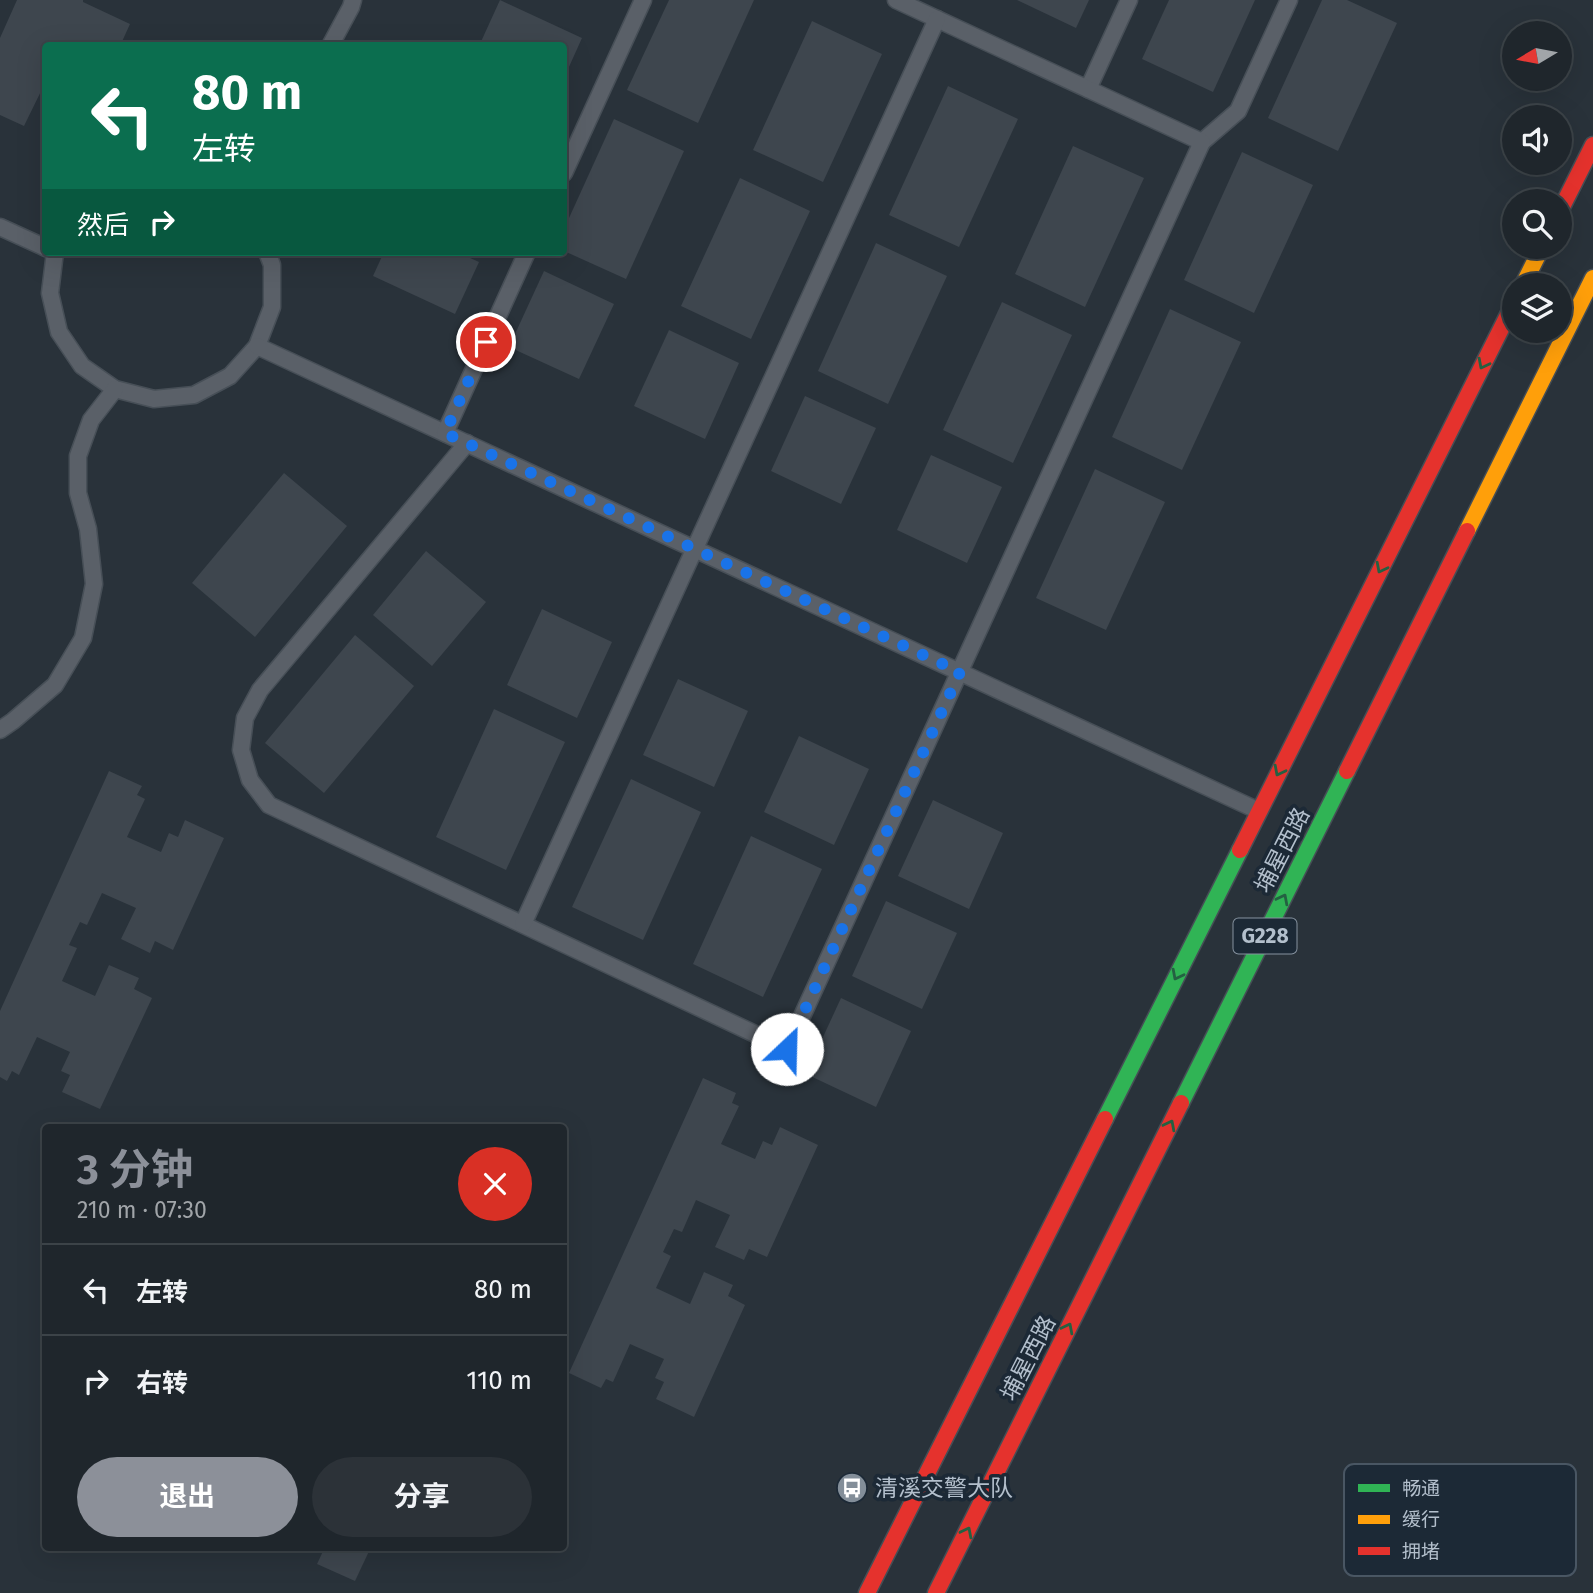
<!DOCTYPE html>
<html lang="zh">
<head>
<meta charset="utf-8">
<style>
  :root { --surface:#1f262c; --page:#2c3238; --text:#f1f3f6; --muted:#a1a5a9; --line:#3c4348; --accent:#8c9099 }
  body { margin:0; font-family:"Fira Sans","Noto Sans SC",sans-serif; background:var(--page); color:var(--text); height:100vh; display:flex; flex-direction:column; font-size:26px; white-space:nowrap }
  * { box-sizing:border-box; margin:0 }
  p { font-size:23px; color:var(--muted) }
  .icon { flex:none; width:38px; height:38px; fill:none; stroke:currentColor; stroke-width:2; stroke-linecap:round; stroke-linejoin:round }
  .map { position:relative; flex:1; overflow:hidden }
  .sheet { position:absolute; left:42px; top:1124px; width:525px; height:427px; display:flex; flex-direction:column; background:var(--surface); border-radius:7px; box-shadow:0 7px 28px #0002,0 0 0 2px var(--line) }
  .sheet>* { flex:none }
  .banner { position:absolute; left:42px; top:42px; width:525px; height:214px; border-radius:7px; box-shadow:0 7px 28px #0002,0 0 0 2px var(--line); background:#0b6e4f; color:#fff; overflow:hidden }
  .needle { width:46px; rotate:260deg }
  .fabs { position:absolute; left:1502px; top:21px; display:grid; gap:14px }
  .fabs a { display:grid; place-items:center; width:70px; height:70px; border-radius:50%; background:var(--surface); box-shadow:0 7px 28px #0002,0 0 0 2px var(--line); font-size:35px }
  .pin { position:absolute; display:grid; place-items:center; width:60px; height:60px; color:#fff; margin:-30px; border:4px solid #fff; border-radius:50%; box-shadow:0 2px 7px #0007 }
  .me { position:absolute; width:77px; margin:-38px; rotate:24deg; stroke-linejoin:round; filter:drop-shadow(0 0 5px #0008) }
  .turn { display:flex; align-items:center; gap:24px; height:147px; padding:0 35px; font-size:32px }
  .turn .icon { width:91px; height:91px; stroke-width:2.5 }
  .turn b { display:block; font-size:49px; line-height:60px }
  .then { display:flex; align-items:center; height:66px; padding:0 35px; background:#0003; gap:14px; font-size:26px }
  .round { display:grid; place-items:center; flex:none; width:74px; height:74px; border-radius:37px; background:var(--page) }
  .overview { display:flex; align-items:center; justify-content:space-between; height:119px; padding:0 35px }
  h1 { font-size:42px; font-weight:700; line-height:52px; color:var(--accent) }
  .button { display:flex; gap:14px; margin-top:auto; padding:14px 35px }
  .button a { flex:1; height:80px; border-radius:42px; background:var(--accent); color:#fff; font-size:28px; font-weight:700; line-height:80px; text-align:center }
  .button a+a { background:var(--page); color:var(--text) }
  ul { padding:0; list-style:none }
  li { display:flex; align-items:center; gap:21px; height:91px; padding:0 35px; border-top:2px solid var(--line) }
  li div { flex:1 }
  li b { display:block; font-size:26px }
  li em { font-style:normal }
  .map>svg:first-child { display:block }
  .building { fill:#3e464e }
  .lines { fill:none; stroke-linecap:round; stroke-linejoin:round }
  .lane-casing { stroke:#474f57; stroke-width:19 }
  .fast-casing { stroke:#464e55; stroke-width:19 }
  .slow-casing { stroke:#464e55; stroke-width:19 }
  .jam-casing { stroke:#464e55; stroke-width:19 }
  .lane { stroke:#5a6068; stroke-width:16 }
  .fast { stroke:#30b455; stroke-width:16 }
  .slow { stroke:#ff9f0a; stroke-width:16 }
  .jam { stroke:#e5322d; stroke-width:16 }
  .oneway { stroke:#246142 }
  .route { stroke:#1a73e8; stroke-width:12; stroke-dasharray:0 21.6 }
  .labels { text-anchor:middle; stroke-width:7; stroke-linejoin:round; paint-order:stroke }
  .shield { fill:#1c2936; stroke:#86929f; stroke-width:2 }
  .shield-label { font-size:21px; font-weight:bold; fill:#b3bfcc }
  .street-label { font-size:23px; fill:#b3bfcc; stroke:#1c2936 }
  .poi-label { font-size:23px; fill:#b3bfcc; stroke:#1c2936; text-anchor:start }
  .key { fill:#1c2936; stroke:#495663; stroke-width:2 }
  .key-label { font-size:19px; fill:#b3bfcc }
</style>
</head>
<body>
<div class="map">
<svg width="1593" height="1593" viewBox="0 0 1593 1593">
  <rect width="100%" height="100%" fill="#29323a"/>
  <g class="building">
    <polygon points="17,0 83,0 83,2 130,24 120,46 46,46 46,81 24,126 0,115 0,38"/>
    <polygon points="500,0 582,38 564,78 564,46 479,46"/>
    <polygon points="669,0 754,0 698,123 627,90"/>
    <polygon points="1017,0 1089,0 1076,28"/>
    <polygon points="1169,0 1255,0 1213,92 1142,59"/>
    <polygon points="1322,0 1347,0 1397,23 1338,151 1268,118"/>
    <polygon points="812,21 882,54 823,182 753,150"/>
    <polygon points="948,86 1018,119 959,247 889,215"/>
    <polygon points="614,119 684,151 626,279 564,251 564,229"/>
    <polygon points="1073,146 1144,178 1085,307 1015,274"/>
    <polygon points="1242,152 1313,185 1254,313 1184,280"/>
    <polygon points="740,178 810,211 751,339 681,306"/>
    <polygon points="876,243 947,276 888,404 818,371"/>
    <polygon points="384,252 457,252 479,262 455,314 373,276"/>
    <polygon points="544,271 614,304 579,379 509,347"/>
    <polygon points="1002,302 1072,335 1013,463 943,430"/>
    <polygon points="1170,309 1241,342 1182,470 1112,437"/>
    <polygon points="669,330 739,363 705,439 634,406"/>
    <polygon points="805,396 876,428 841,504 771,471"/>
    <polygon points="931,455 1002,487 967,563 897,530"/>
    <polygon points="1095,469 1165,502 1106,630 1036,598"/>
    <polygon points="284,473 347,526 255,637 192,583"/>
    <polygon points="426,551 486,602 432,666 373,615"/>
    <polygon points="542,609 612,642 577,718 507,685"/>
    <polygon points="355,635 414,686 324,793 265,743"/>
    <polygon points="678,679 748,711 714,787 643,755"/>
    <polygon points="494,709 565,742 506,870 436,837"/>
    <polygon points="799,736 869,769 834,845 764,812"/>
    <polygon points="109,771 142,786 137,795 145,799 127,837 161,852 169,833 178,837 185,820 224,838 173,950 155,941 150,953 121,939 136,908 102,893 87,925 80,922 69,945 77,948 62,981 95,996 109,965 139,978 134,989 152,998 100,1109 62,1092 70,1075 61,1071 70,1052 37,1037 19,1075 12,1071 7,1081 0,1077 0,1011"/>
    <polygon points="631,779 701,812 643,940 572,907"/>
    <polygon points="933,800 1003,833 969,909 898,876"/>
    <polygon points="751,836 822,869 763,997 693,964"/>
    <polygon points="886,901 957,933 922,1009 852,976"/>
    <polygon points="841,998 911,1031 876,1107 806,1074"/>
    <polygon points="703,1078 736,1093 732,1103 739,1106 721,1144 755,1159 763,1141 772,1145 780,1127 818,1145 767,1257 749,1249 744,1260 715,1247 730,1215 696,1200 682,1232 674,1229 663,1252 671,1256 656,1288 690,1304 704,1272 733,1285 728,1296 745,1305 694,1417 656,1399 664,1382 655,1378 664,1359 630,1344 613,1382 606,1379 601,1388 569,1373"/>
    <polygon points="325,1547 371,1547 355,1581 317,1564"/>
  </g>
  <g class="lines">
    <g class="lane-casing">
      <g id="lane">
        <polyline points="330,46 351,7 353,0"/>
        <polyline points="1088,89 1129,0"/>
        <polyline points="1202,142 1238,111 1289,0"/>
        <polyline points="564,173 643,0"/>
        <polyline points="0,227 46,248"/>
        <polyline points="55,252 50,293 59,332 82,366 115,389 154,399 194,395 230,376 257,346 272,307 272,265 267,252"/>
        <polyline points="257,346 1259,811"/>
        <polyline points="445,433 527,252"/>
        <polyline points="467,443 260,690 245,718 241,750 250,780 269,805 787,1049 1202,142 896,0"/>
        <polyline points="0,730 13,721 55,685 83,638 94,584 88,529 78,493 78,456 91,420 115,389"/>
        <polyline points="523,924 937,19"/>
      </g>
    </g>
    <g class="fast-casing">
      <g id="fast">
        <polyline points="1181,1103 1347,771"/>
        <polyline points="1105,1119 1240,850"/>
      </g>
    </g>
    <g class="slow-casing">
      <g id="slow">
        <polyline points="1523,285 1542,247"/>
        <polyline points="1467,531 1593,278"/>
      </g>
    </g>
    <g class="jam-casing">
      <g id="jam">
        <polyline points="1559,213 1593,145"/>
        <polyline points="1347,771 1467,531"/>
        <polyline points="1240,850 1514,303"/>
        <polyline points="867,1593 1105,1119"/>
        <polyline points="936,1593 1181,1103"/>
      </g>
    </g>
    <use href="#lane" class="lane"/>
    <use href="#fast" class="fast"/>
    <use href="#slow" class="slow"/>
    <use href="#jam" class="jam"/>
  </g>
  <defs><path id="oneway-chevron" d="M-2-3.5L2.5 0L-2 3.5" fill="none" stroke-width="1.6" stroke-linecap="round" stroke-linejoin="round" transform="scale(1.75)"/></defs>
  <g class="oneway">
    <use href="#oneway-chevron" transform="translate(1483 364) rotate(117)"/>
    <use href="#oneway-chevron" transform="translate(1381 568) rotate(117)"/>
    <use href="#oneway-chevron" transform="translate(1279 771) rotate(117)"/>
    <use href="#oneway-chevron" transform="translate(1283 899) rotate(-63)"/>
    <use href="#oneway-chevron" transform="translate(1177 975) rotate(117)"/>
    <use href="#oneway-chevron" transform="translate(1170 1125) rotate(-63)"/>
    <use href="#oneway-chevron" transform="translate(1068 1328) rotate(-63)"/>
    <use href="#oneway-chevron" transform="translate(967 1532) rotate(-63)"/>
  </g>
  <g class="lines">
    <polyline class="route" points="486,342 445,433 960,672 787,1049"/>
  </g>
  <defs>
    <g id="bus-disc" transform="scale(1.575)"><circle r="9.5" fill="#838e99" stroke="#1c2936"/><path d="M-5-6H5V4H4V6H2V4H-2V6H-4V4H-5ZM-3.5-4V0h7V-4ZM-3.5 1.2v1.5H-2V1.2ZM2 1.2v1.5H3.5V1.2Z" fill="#fff"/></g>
  </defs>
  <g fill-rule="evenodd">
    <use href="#bus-disc" x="852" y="1488"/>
  </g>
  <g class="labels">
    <rect class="shield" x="1233.5" y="918.5" width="63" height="35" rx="5"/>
    <g class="shield-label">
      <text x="1265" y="943">G228</text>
    </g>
    <g class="street-label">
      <text transform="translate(1282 850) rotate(-63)" y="8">埔星西路</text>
      <text transform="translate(1028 1358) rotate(-63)" y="8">埔星西路</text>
    </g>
    <g class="poi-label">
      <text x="875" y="1496">清溪交警大队</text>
    </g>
  </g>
  <rect x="1344" y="1464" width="232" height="112" rx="10" class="key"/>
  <rect x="1358" y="1484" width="32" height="8" fill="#30b455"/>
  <rect x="1358" y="1515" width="32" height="9" fill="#ff9f0a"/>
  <rect x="1358" y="1547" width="32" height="8" fill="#e5322d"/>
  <g class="key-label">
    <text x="1402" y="1495">畅通</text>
    <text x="1402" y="1526">缓行</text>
    <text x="1402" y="1558">拥堵</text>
  </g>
</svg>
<div class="fabs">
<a><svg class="needle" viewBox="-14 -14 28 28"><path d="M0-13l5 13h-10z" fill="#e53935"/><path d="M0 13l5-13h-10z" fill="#a1a5a9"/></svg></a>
<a><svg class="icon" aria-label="sound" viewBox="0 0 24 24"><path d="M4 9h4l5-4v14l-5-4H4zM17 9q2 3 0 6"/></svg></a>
<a><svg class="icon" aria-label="search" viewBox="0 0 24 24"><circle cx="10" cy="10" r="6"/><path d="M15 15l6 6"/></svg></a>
<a><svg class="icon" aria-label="layers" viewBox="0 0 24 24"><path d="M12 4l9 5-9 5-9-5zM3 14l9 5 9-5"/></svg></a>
</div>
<div class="pin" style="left:486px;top:342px;background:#d93025"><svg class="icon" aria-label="arrive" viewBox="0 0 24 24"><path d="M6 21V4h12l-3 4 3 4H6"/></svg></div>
<svg class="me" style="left:787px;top:1049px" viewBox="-20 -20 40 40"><circle r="19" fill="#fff"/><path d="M0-13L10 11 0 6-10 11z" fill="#1a73e8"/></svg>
<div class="banner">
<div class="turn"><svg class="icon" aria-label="left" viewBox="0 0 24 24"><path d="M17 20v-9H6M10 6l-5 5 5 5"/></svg><div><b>80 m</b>左转</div></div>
<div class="then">然后<svg class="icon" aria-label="right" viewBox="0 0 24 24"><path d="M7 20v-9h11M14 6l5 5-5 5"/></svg></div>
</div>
<section class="sheet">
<div class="overview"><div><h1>3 分钟</h1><p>210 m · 07:30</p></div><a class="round" style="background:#d93025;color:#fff"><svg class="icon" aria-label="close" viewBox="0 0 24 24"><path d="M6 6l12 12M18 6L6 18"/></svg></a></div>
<ul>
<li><svg class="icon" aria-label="left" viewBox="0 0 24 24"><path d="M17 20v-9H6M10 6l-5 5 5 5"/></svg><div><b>左转</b></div><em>80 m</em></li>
<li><svg class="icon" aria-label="right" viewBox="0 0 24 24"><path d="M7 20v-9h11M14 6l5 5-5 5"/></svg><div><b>右转</b></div><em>110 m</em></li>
</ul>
<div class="button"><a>退出</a><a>分享</a></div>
</section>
</div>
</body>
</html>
